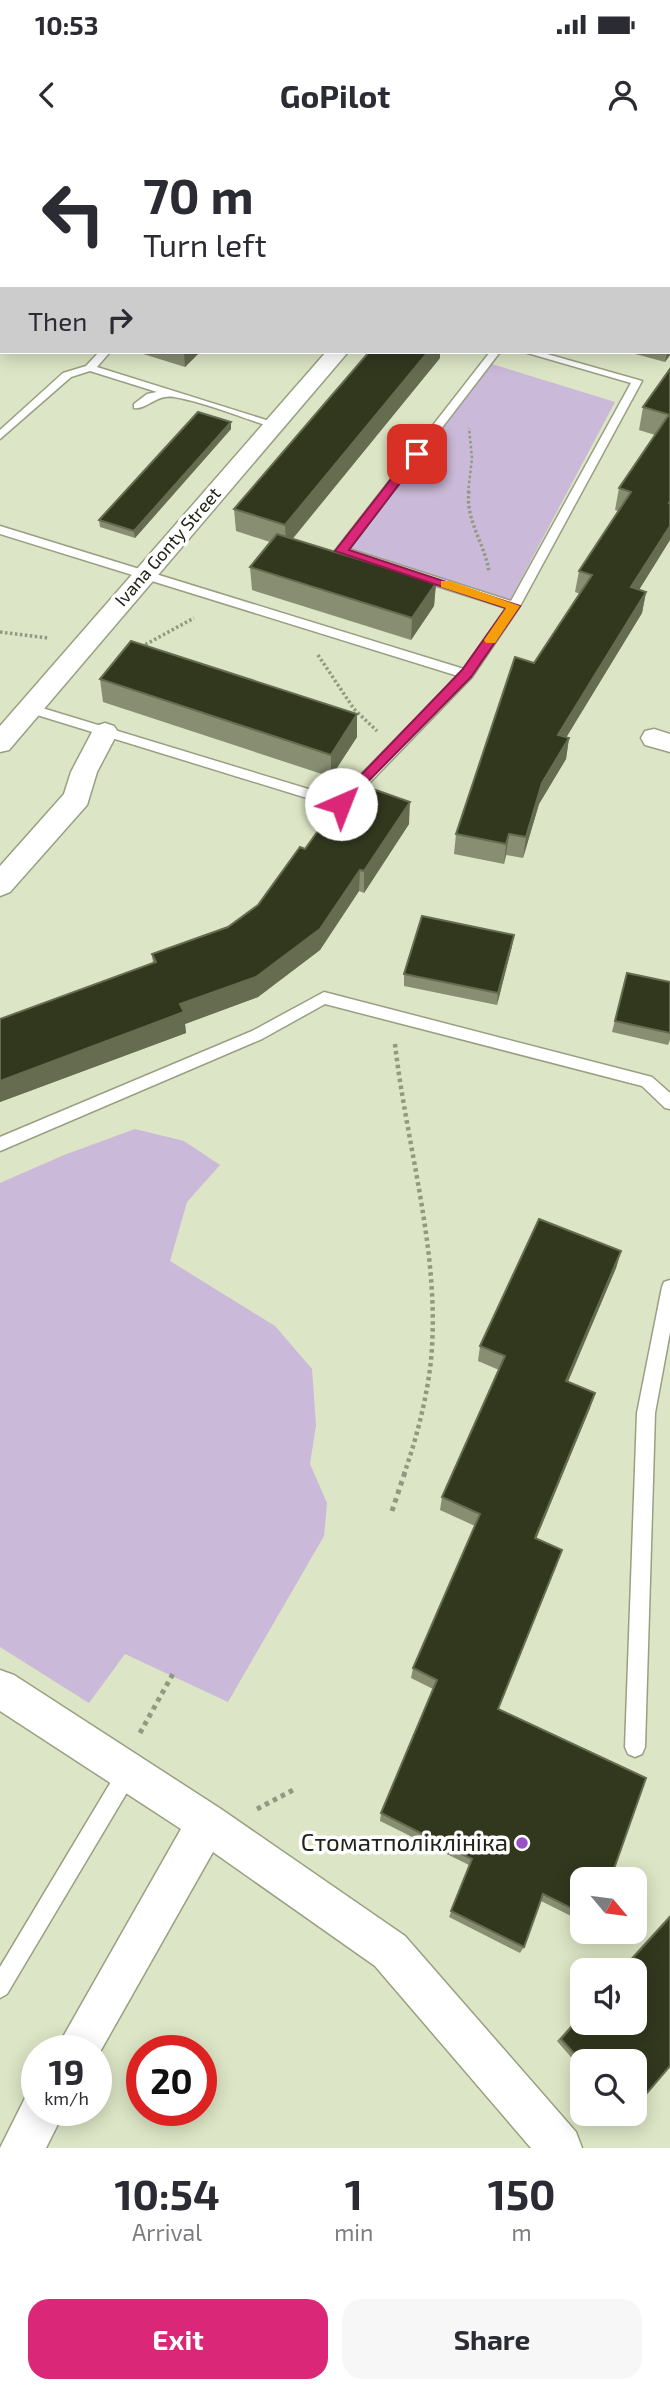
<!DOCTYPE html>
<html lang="en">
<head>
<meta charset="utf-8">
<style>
  :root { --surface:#fff; --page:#f7f7f7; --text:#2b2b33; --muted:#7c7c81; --accent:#db2777 }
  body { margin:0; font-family:"Exo 2",sans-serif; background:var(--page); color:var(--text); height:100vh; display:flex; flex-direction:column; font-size:26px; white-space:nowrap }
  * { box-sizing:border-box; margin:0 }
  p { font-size:23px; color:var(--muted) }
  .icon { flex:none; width:38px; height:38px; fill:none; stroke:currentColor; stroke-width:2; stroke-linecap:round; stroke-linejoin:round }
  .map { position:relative; height:2008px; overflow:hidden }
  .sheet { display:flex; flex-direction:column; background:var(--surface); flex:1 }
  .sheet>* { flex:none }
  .hud { position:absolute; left:0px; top:0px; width:670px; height:214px; box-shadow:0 4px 18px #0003; background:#fff; color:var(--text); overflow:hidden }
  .needle { width:46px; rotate:119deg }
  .fabs { position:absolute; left:570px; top:1727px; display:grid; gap:14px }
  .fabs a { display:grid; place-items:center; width:77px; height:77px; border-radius:14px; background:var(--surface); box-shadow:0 4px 18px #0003; font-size:35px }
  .speed { position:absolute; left:21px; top:1895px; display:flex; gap:14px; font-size:35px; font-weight:700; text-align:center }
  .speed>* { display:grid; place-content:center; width:91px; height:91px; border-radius:50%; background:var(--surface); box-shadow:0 4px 18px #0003; line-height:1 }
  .speed small { font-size:18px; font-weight:400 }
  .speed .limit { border:10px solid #d22; background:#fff; color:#111 }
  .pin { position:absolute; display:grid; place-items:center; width:60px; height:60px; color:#fff; margin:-30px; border-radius:14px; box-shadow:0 4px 10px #0006 }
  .me { position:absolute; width:77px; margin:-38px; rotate:44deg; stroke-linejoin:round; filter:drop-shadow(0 0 5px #0008) }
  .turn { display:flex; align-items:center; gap:24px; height:147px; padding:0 28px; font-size:32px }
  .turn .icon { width:91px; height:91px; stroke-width:2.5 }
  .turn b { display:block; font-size:49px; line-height:60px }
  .then { display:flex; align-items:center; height:66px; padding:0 28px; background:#0003; gap:14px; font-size:26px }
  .eta { display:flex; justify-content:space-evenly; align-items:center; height:119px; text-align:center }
  .eta b { font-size:42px; font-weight:700; line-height:49px }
  .button { display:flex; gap:14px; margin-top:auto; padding:14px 28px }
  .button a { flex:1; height:80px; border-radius:21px; background:var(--accent); color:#fff; font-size:28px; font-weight:700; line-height:80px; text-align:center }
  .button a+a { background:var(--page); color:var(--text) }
  .status { display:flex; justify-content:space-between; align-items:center; height:49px; padding:0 35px; background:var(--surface); direction:ltr }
  .status svg { height:19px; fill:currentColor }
  header { display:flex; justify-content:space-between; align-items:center; height:91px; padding:0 28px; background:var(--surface); font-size:32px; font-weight:700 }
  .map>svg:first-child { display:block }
  .green { fill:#cab9d8 }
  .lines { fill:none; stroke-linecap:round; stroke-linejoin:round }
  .lane-casing { stroke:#98a082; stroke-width:3 }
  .street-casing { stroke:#98a082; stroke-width:3 }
  .path-far3 { stroke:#929981; stroke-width:2.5; stroke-dasharray:2.5 2.5; stroke-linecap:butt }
  .path-far2 { stroke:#929981; stroke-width:3.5; stroke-dasharray:2.5 2.5; stroke-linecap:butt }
  .path-far1 { stroke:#929981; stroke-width:4.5; stroke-dasharray:3.5 3.5; stroke-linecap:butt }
  .path { stroke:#929981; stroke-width:5; stroke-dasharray:4.5 4.5; stroke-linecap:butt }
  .lane { fill:#fff; fill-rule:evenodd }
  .street { fill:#fff; fill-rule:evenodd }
  .wall { fill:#878e72 }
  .shaded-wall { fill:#656c50 }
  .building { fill:#32381e; stroke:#656c50; stroke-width:2 }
  .route { fill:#db2777; stroke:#8e194d; stroke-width:2 }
  .slow { fill:#f59e0b }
  .poi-dot { fill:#9952c6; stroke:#fff; stroke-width:2.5 }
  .labels { text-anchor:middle; stroke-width:7; stroke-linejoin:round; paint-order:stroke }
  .far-street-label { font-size:18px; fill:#202317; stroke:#fff }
  .near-poi-label { font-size:24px; fill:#202317; stroke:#fff; text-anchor:end }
</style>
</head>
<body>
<div class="status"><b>10:53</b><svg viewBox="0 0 49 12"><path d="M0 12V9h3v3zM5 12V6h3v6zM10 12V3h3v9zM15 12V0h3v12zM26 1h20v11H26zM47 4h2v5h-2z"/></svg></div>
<header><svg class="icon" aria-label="back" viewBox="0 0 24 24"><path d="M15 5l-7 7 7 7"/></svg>GoPilot<svg class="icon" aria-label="person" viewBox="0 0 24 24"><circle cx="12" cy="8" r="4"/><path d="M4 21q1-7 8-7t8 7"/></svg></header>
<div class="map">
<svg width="670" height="2008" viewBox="0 0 670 2008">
  <rect width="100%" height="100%" fill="#dce5c5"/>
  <g class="green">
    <polygon points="492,224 615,262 510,460 348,409"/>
    <polygon points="135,989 184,1001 220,1025 187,1062 170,1121 275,1186 312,1229 316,1285 310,1324 327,1363 324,1396 228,1562 125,1514 89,1563 0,1507 0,1043 64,1015"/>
  </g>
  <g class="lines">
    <g class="lane-casing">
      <g id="lane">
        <polygon points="0,133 2,133 0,141"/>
        <path d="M99,212H110L97,227L279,284L269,286C239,277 205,262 174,257C156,254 147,270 134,268V264L147,254L157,252L90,231L71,237L0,299V290L63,233L86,226Z"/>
        <polygon points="490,212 500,212 349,409 511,461 631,243 524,212 540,212 642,241 520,466 472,537 346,667 336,667 24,571 23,568 29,564 338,658 458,536 0,394 0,386 464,529 506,468 337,414 335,411"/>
        <polygon points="324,852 652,937 670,953 670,969 665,968 642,946 325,864 262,899 0,1011 0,997 252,891"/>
        <polygon points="670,1140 670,1192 655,1273 645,1607 642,1614 635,1617 628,1614 625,1607 637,1273 662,1147 664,1142"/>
        <polygon points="128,1622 135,1625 138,1632 135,1639 7,1854 0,1858 0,1827 121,1625"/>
      </g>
    </g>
    <g class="street-casing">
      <g id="street">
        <polygon points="418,0 437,0 417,2"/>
        <polygon points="326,212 348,212 9,610 0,612 0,586"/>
        <polygon points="105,583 114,586 118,592 97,632 87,665 10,752 0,756 0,726 64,654 71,632 92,592 96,586"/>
        <polygon points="654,589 670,594 670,612 645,605 641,598 645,591"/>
        <polygon points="0,1530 14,1535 221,1669 405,1796 576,1992 582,2008 531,2008 375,1826 213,1712 96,1919 96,1911 55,1911 181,1689 0,1571"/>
        <polygon points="37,1951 37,1970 65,1970 46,2008 0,2008 27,1954"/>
      </g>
    </g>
    <g class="path-far3">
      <polyline points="668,30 670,28"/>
      <polyline points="468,353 472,318 469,288"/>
    </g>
    <g class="path-far2">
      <path d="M469,351C465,381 486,405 489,433"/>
      <polyline points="0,492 48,498"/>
      <polyline points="141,507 194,478"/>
      <polyline points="318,515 354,569 377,591"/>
    </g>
    <path class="path-far1" d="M395,904C407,1010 443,1122 430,1229C425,1265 416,1300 404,1334"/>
    <g class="path">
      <polyline points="392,1371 405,1332"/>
      <polyline points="140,1593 175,1530"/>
      <polyline points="257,1669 295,1649"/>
    </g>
    <use href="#lane" class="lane"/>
    <use href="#street" class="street"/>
  </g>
  <g class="wall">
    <polygon points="500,0 614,0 613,2 507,2"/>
    <polygon points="670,64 670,116 668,116 668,66"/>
    <polygon points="670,173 670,215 665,222 628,212 668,212"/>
    <polygon points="140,212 200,212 185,227 140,213"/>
    <polygon points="440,218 292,399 436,443 434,466 411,500 252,450 250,427 270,402 236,391 234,369"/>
    <polygon points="670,229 670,400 639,450 646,452 642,473 566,597 569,598 566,619 539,664 523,718 506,715 504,724 454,714 456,694 534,523 580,454 575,452 579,431 618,371 615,370 619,348 655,295 639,290 643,267"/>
    <polygon points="231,282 231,289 135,398 100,387 99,380"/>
    <polygon points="100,539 357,597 331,637 103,562"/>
    <polygon points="409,684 364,753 359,751 320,810 258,857 185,884 186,893 0,962 0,879 153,824 152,814 228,787 258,765 305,709"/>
    <polygon points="512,806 497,865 404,846 404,834"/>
    <polygon points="627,833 670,842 670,900 668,905 612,892"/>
    <polygon points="621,1111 616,1128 567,1242 590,1268 536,1399 558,1422 498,1569 583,1740 583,1782 541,1761 524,1807 520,1813 449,1777 469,1725 380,1681 381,1673 433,1549 411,1538 413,1528 475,1386 440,1370 442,1357 499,1230 478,1221 480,1206"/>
    <polygon points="670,1775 670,1926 583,1922 583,1931 557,1901 583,1872 583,1883 635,1830 620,1830"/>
  </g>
  <g class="shaded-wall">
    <polygon points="88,0 117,0 115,2 86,2"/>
    <polygon points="360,0 380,0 378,2 359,2"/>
    <polygon points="600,0 614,0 613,2 598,2"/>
    <polygon points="2,73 2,98 0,100 0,74"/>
    <polygon points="670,204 670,215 665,222 667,212 668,212 668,206"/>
    <polygon points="184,212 200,212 185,227"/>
    <polygon points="428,212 440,212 440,218 286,407 285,385"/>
    <polygon points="231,282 231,289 135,398 134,391"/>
    <polygon points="670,386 670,400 627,469 631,447"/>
    <polygon points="436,443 434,466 411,500 412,478"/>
    <polygon points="646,452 642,473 555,616 558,595"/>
    <polygon points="357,574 357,597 331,637 331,615"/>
    <polygon points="569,598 566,619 539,664 523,718 526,697 542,643"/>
    <polygon points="410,662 409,684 364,753 364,731"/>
    <polygon points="509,694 506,715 504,724 506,704"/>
    <polygon points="360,730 359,751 320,810 258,857 185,884 186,893 0,962 0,941 180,864"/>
    <polygon points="514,795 512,806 497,865 498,853"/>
    <polygon points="621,1111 616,1128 562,1256 566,1241"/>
    <polygon points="595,1253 590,1268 531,1411 535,1398"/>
  </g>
  <g class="building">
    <polygon points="32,0 88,0 86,2 30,2"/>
    <polygon points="200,0 360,0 359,2 198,2"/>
    <polygon points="585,0 600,0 598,2"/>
    <polygon points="2,25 2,73 0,74 0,26"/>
    <polygon points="670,64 670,101 668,101 668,66"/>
    <polygon points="668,173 670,173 670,204 668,206"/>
    <polygon points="369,212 428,212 285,385 234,369"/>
    <polygon points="670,229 670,275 643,267"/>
    <polygon points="198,272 231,282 134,391 99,380"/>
    <polygon points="668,276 670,276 670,361 669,363 670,364 670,386 631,447 646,452 558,595 569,598 542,643 526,697 509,694 506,704 456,694 515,517 534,523 592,435 579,431 631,352 619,348"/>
    <polygon points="277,394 436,443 412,478 250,427"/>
    <polygon points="131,501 357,574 331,615 100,539"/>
    <polygon points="353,642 410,662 364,731 360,730 320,789 256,837 180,864 184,872 0,941 0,879 156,822 152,814 228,787 258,765 300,707 305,709"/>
    <polygon points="422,776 514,795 498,853 404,834"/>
    <polygon points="627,833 670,842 670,893 615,881"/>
    <polygon points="539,1079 621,1111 566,1241 595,1253 535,1398 562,1410 498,1569 646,1638 610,1740 583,1740 583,1774 543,1754 524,1807 451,1771 472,1719 381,1673 437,1540 413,1528 480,1374 442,1357 505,1216 480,1206"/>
    <polygon points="670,1777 670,1926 635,1967 635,1922 583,1922 583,1923 561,1899 583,1874 583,1883 635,1883 635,1830 622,1830"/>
  </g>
  <polygon class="route" points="413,311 422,314 349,410 520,466 471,537 341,669 334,664 336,661 462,530 506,468 335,411"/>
  <polygon class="slow" points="441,441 450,441 520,466 495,503 486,503 484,500 506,468 441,447"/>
  <circle class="poi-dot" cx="522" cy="1703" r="7"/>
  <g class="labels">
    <g class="far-street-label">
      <text transform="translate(168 407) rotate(-49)" y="6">Ivana Gonty Street</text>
    </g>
    <g class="near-poi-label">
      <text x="508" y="1711">Стоматполіклініка</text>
    </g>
  </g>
</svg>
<div class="fabs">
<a><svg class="needle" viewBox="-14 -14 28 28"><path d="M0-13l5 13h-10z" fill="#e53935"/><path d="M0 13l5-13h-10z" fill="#7c7c81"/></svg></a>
<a><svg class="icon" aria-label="sound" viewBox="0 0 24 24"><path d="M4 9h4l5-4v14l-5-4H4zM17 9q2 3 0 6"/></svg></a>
<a><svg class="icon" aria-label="search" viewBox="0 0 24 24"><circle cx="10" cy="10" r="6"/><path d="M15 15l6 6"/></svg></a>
</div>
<div class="speed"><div>19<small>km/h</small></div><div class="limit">20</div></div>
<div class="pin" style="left:417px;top:314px;background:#d93025"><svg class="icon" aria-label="arrive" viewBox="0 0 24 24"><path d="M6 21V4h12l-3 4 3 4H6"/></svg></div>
<svg class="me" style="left:341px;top:664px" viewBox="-20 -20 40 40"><circle r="19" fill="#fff"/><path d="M0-13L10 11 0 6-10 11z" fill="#db2777"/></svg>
<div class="hud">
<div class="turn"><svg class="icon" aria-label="left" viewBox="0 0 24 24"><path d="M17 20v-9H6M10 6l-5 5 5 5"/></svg><div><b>70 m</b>Turn left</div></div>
<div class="then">Then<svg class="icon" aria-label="right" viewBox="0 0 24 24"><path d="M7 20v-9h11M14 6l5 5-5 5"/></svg></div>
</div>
</div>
<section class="sheet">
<div class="eta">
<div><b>10:54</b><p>Arrival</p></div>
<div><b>1</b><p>min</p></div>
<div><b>150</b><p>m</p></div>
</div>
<div class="button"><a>Exit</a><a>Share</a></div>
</section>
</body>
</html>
